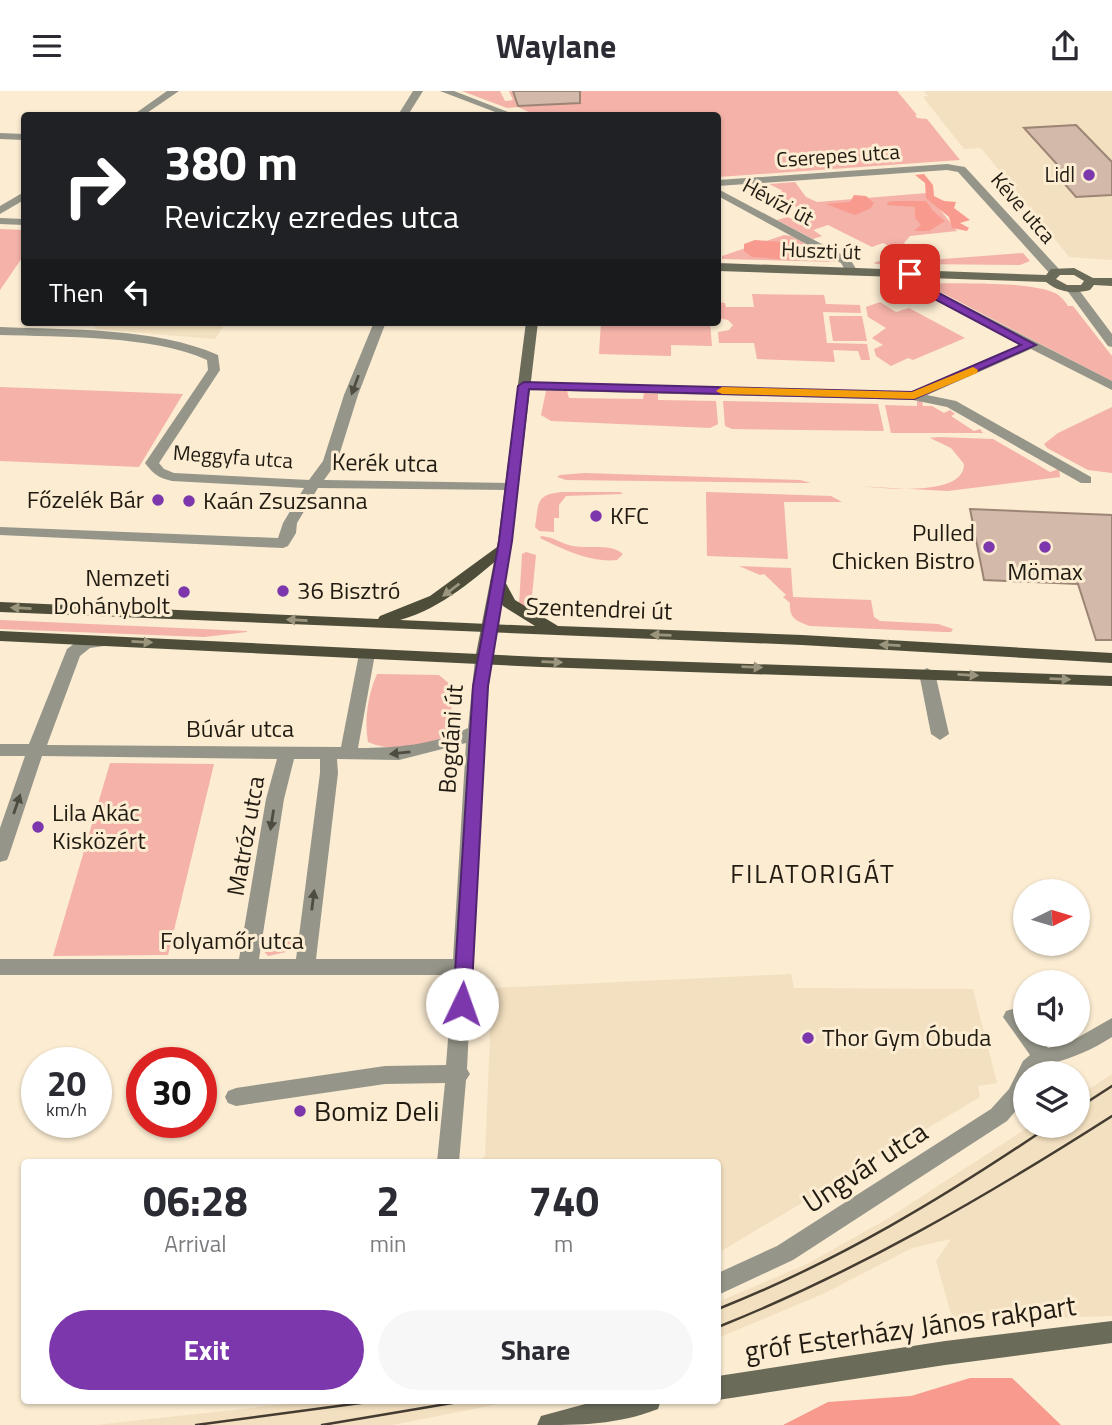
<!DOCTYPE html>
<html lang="en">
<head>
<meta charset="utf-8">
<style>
  :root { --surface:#fff; --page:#f7f7f7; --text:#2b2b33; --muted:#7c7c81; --accent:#7b37ab }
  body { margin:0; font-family:"Titillium Web",sans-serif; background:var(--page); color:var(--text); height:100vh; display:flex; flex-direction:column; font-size:26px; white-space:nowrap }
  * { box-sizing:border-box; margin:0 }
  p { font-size:23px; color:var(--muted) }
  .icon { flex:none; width:38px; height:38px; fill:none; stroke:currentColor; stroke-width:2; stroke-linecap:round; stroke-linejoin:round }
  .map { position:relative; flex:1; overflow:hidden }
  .details { position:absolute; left:21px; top:1068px; width:700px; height:245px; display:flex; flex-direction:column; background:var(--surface); border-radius:7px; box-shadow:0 2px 5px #0004 }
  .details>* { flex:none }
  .banner { position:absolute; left:21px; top:21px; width:700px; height:214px; border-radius:7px; box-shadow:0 2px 5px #0004; background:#202124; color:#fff; overflow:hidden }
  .needle { width:46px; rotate:85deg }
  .tools { position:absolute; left:1013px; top:788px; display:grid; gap:14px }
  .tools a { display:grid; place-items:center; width:77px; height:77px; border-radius:50%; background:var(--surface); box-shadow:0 2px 5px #0004; font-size:35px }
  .speed { position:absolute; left:21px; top:956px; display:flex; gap:14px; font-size:35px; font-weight:700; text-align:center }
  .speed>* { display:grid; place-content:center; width:91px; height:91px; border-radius:50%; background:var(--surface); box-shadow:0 2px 5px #0004; line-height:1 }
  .speed small { font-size:18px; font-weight:400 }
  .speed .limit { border:10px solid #d22; background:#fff; color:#111 }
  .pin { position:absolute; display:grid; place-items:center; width:60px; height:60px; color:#fff; margin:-30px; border-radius:14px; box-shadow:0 4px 10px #0006 }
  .me { position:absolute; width:77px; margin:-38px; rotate:3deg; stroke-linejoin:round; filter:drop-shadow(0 0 5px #0008) }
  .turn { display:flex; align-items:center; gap:24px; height:147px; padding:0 28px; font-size:32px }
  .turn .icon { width:91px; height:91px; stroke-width:2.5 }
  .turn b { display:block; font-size:49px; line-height:60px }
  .then { display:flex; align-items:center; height:66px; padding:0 28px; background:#0003; gap:14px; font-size:26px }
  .eta { display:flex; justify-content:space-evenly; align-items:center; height:119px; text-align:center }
  .eta b { font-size:42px; font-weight:700; line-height:49px }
  .button { display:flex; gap:14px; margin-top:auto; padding:14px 28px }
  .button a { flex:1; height:80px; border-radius:42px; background:var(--accent); color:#fff; font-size:28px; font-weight:700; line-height:80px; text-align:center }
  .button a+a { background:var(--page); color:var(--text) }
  header { display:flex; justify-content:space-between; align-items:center; height:91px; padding:0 28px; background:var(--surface); font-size:32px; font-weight:700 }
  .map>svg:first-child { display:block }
  .built { fill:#f3e0c0 }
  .green { fill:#f4b2a9 }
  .forest { fill:#f99a8f }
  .building { fill:#d3b9a9; stroke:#9d8575; stroke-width:2 }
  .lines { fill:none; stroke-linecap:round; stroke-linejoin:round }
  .street { fill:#959589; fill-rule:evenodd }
  .secondary { fill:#6b6b5a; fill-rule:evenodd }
  .primary { fill:#4d4d39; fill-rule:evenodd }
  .tram { stroke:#443c31; stroke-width:2.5 }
  .oneway { fill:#4f4c42 }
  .oneway2 { fill:#9b957e }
  .route { fill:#7b37ab; stroke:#50246f; stroke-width:2 }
  .slow { fill:#f59e0b }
  .poi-dot { fill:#7b37ab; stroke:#fbecd2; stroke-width:2.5 }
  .labels { text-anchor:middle; stroke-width:6; stroke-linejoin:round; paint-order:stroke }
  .far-street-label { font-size:21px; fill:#211b12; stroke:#fbecd2 }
  .far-poi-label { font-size:21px; fill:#211b12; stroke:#fbecd2; text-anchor:end }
  .street-label { font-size:24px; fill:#211b12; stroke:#fbecd2 }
  .poi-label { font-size:24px; fill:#211b12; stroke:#fbecd2; text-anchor:start }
  .neighbourhood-label { font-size:26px; letter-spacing:2px; fill:#211b12; stroke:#fbecd2 }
  .near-poi-label { font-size:28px; fill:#211b12; stroke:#fbecd2; text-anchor:start }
  .near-street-label { font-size:28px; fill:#211b12; stroke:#fbecd2 }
</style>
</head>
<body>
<header><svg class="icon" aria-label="menu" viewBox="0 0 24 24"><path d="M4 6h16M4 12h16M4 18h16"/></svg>Waylane<svg class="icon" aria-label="share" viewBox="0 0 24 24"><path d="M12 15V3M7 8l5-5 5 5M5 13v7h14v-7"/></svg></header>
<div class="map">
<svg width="1112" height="1334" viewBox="0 0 1112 1334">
  <rect width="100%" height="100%" fill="#fbecd2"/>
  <g class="built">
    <polygon points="924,0 1112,0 1112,169 1069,166 981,57 964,58 923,6 928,5"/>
    <polygon points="98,231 226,231 215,248 94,238"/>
    <polygon points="791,883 794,897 973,898 997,992 978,995 980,1006 718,1162 718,1071 478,1071 485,1065 492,897"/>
    <polygon points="1112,983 1112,1225 953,1230 936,1170 951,1148 912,1157 823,1203 718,1247 718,1211 807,1173 887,1128 1032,1034 1078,1034 1078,1005"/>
    <polygon points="323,1309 519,1309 392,1334 96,1334"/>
  </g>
  <g class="green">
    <polygon points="462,0 500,0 505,10 513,9 509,0 897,0 917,24 915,24 917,27 927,28 960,69 718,86 718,24 535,24 518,16 507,17"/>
    <polygon points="795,91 806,106 817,111 927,102 957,140 910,145 904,152 916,166 911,166 913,175 876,173 874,172 901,161 883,152 872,156 828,134 813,139 822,145 813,148 777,129 788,126 798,131 814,125 773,104 783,100 769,93"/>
    <polygon points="0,138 24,139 24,164 0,199"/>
    <polygon points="784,144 791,145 834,168 835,171 722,168 722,165"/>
    <polygon points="1023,162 1030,170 1020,174 916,173 916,170"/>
    <path d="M931,192C959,193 1035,190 1057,203C1061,206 1065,210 1068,215H1073L1112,265V290L929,195Z"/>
    <polygon points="752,203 824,204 826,213 860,214 861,222 823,221 827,252 867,253 870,269 861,269 858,260 833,259 835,271 757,268 754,252 719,252 718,241 729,239 733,234 728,229 718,227 718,211 725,212 726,216 754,216"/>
    <polygon points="880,211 896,221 909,217 965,247 913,269 908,267 891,275 876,265 874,258 883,254 872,247 886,237 868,226 866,216"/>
    <polygon points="829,225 862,225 867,250 833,250"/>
    <polygon points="601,231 710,231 712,255 671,254 671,265 599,263"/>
    <polygon points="0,296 183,303 139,376 0,370"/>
    <polygon points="546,300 567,300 569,307 643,308 644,302 658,303 658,309 716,310 718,333 710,337 551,330 541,324"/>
    <polygon points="723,310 878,313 884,340 732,338 725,335"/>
    <polygon points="917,310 922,310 923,315 932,315 944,322 950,319 955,323 951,325 974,340 980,338 983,342 891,342 885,314 917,315"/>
    <polygon points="1112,316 1112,382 1088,379 1047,357 1044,353 1058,342"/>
    <path d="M938,346L993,348L1050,381L1059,378L1060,386L948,400L854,395C877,396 964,408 964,373L951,357L930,347Z"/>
    <polygon points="584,382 800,389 811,392 566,389 557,386 560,384"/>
    <path d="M563,401H620L623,403L566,405L559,414V427H554V441L539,440L535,436C539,412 535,403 563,401Z"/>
    <polygon points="706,401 831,405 842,411 784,411 788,468 707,465"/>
    <path d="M541,445C555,446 561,453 573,455C589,458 611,452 623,463L617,469C591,472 562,458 540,447Z"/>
    <polygon points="526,461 536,464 531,515 544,518 549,523 619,525 545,526 534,524 519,514 522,463"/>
    <path d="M739,475L791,477L793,506L871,509L874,526L880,530L938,533L953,538L951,541H944L810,535C796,530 789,527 790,512L783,506L786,504L764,483L760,484Z"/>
    <polygon points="0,529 247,540 247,541 204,546 0,538"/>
    <path d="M377,583L439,584L452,595L451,632L448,643C424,657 393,662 368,651C364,629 368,603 377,583Z"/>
    <polygon points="110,672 214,673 168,864 53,865"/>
    <polygon points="259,846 293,846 286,861 268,865 260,856"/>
  </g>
  <g class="forest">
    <polygon points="924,83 933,94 934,105 944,110 956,111 954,117 970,129 960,132 969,137 967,140 952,137 949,126 926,107 925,92 915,84"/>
    <polygon points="854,104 866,105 874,112 871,117 855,124 826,113 850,111"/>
    <polygon points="895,110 926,110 933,120 945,130 929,140 914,140 921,134 915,127 915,116 887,114 888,111"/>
    <path d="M783,147L815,159L822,165L817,167L805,163C788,173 771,166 752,166L744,160V153L755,149L781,151Z"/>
    <polygon points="970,1287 1012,1287 1061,1334 783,1334 828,1311 911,1305"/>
  </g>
  <g class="building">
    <polygon points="513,0 580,0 580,12 518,15"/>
    <polygon points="1076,34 1112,71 1112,104 1076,106 1063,91 1073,91 1024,37"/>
    <polygon points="970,418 1112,424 1112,549 1096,549 1078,493 984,489"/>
  </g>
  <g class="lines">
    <g class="street">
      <polygon points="167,0 179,0 144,24 133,24"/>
      <polygon points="413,0 423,0 408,24 398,24"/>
      <polygon points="440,0 454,0 516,24 503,24"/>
      <polygon points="0,42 24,43 24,49 0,48"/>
      <polygon points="947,73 965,76 1059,178 1059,184 1051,184 958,81 947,79 718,95 718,89"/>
      <polygon points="718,98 850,168 858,181 848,184 841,172 718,105"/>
      <polygon points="24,101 24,109 0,123 0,115"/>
      <polygon points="0,127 24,128 24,134 0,133"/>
      <polygon points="910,179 914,180 921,192 1112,290 1112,299 1031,258 927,304 956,310 1091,386 1091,392 1081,392 947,316 913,309 524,299 517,295 524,291 911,301 1021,253 912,197 904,183"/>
      <polygon points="1072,194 1076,195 1112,243 1112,256 1108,255 1066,198"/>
      <path d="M374,231H386L358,304L337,371L324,389L512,392L517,393L519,396L517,399L318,397L297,432L296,442L288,455L283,457L0,444V436L278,447L283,432L304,397L172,390C159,387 153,383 145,372L208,279L207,269C152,244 61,246 0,244V236C68,239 155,236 218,264L220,279L159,372L164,378L174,382L309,389L323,370L344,304Z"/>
      <path d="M105,545L113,550L111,554L90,557L80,565L47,654L341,656L359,563L367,558L375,563L358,657C396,657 433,654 468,637L475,568L483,563L489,564L491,568L481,694L467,978L470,983L466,989L459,1071H437L445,992L385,993L236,1015L228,1012L225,1006L228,1000L236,997L385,975L446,974L453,884H0V868H239L266,708L277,668L42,665L9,764L7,769L0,771V737L25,665H0V653H29L67,558L79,549ZM466,652L453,868H316L338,682L337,668L399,669ZM294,668H320V682L296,868H259L284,708Z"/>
      <polygon points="927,577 935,582 949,643 940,649 931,643 919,582"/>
      <path d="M1013,918C1026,922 1026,931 1026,943H1038L1048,957L1070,951L1112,927V946C1092,959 1074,966 1051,973C1040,977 1038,982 1026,982V1008L1007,1030L793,1169L718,1204V1182L777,1155L991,1018L1009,998L1023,970L1030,964L1003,926L1006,920Z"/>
    </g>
    <g class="secondary">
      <path d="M718,172L1046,184L1051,178L1074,177L1093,187H1112V195L1094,194L1090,199C1074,203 1060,202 1046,191L718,180ZM1060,184H1074L1084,190L1081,194H1067L1056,188Z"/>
      <polygon points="526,231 538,231 512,450 491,568 483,573 475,568 498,450"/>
      <polygon points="1112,1230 1112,1252 945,1274 718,1309 718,1285 945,1250"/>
      <path d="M600,1309H661L658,1318C617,1334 580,1334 537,1334L541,1325Z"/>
    </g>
    <g class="primary">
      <path d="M504,451L509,453L512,456L509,459C475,487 443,517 400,529L535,535L503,515L490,490L498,485L503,487L515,509L558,535L802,544L1112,562V572L802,554L0,521V511L378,528L380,525L430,505Z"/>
      <polygon points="0,540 541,566 1112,585 1112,595 541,576 0,550"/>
    </g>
    <g class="tram">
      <polyline points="1078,1017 1112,995"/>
      <path d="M718,1218C837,1171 945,1106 1051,1034"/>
      <path d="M718,1236C858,1180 985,1106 1112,1025"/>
      <polyline points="196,1334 383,1309"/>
      <polyline points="322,1334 470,1309"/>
    </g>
  </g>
  <defs><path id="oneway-solid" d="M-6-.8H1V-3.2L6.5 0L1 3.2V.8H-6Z" transform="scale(1.75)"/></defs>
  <g class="oneway">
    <use href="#oneway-solid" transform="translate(355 294) rotate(110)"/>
    <use href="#oneway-solid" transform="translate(400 662) rotate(174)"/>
    <use href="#oneway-solid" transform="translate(17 713) rotate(-71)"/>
    <use href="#oneway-solid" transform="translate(272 729) rotate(99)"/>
    <use href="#oneway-solid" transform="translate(313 809) rotate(-83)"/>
  </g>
  <g class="oneway2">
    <use href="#oneway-solid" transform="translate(451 499) rotate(143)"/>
    <use href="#oneway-solid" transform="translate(21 517) rotate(-177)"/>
    <use href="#oneway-solid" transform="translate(297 529) rotate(-177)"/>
    <use href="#oneway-solid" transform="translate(661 544) rotate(-178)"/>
    <use href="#oneway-solid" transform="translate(142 551) rotate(3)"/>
    <use href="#oneway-solid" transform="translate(890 554) rotate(-177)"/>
    <use href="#oneway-solid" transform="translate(552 571) rotate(2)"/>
    <use href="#oneway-solid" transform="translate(752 576) rotate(2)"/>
    <use href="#oneway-solid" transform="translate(968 584) rotate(3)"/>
    <use href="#oneway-solid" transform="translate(1060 588) rotate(2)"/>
  </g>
  <polygon class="route" points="906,181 913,181 920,192 1036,254 914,308 529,298 512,450 488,595 471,913 468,918 462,920 455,918 453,913 473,595 499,450 518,295 524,291 912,301 1021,254 912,196 904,183"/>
  <polygon class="slow" points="973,276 978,279 977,282 914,308 722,303 716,300 722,296 912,301"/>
  <g class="poi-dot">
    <circle cx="1089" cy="84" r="7"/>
    <circle cx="158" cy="409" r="7"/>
    <circle cx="189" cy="410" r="7"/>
    <circle cx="596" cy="425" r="7"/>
    <circle cx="989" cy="456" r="7"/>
    <circle cx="1045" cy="456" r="7"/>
    <circle cx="283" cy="500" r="7"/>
    <circle cx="184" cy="501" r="7"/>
    <circle cx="38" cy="736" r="7"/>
    <circle cx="808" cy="947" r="7"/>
    <circle cx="300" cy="1020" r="7"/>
  </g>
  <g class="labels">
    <g class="far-street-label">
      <text transform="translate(838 65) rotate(-4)" y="7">Cserepes utca</text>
      <text transform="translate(778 111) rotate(28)" y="7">Hévízi út</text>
      <text transform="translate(1023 117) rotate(49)" y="7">Kéve utca</text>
      <text transform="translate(821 160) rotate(2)" y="7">Huszti út</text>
      <text transform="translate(233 366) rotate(4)" y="7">Meggyfa utca</text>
    </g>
    <g class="far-poi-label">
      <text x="1075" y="91">Lidl</text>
    </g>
    <g class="street-label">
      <text transform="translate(385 372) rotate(1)" y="8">Kerék utca</text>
      <text transform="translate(599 518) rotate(2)" y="8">Szentendrei út</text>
      <text x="240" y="646">Búvár utca</text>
      <text transform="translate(451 648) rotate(-86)" y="8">Bogdáni út</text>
      <text transform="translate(246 745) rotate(-80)" y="8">Matróz utca</text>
      <text x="232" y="858">Folyamőr utca</text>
    </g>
    <g class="poi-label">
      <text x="144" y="417" text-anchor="end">Főzelék Bár</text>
      <text x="203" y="418">Kaán Zsuzsanna</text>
      <text x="610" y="433">KFC</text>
      <text x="975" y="450" text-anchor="end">Pulled<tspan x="975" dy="28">Chicken Bistro</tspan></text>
      <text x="1045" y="489" text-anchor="middle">Mömax</text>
      <text x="170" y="495" text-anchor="end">Nemzeti<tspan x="170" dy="28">Dohánybolt</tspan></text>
      <text x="297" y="508">36 Bisztró</text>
      <text x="52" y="730">Lila Akác<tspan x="52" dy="28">Kisközért</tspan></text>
      <text x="822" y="955">Thor Gym Óbuda</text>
    </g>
    <g class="neighbourhood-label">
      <text x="813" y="792">FILATORIGÁT</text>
    </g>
    <g class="near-poi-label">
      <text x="314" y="1030">Bomiz Deli</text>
    </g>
    <g class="near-street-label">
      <text transform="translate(865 1076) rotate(-33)" y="10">Ungvár utca</text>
      <text transform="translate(910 1237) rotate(-8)" y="10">gróf Esterházy János rakpart</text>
    </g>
  </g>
</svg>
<div class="tools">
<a><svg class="needle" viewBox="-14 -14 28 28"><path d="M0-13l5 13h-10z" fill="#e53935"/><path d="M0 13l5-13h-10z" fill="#7c7c81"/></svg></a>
<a><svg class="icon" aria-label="sound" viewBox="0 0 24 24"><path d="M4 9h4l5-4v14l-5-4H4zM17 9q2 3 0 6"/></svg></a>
<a><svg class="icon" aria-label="layers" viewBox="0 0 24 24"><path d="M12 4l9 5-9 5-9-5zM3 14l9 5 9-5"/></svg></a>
</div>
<div class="speed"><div>20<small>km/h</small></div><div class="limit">30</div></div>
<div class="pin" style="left:910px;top:183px;background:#d93025"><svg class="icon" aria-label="arrive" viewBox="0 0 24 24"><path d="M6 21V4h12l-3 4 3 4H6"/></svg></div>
<svg class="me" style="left:462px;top:913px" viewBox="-20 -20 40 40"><circle r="19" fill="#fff"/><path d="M0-13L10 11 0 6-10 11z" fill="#7b37ab"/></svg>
<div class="banner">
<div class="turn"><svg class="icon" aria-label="right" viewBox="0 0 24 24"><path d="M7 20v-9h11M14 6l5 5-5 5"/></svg><div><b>380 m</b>Reviczky ezredes utca</div></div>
<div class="then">Then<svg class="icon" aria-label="left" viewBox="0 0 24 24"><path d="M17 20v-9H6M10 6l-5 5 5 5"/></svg></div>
</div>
<section class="details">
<div class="eta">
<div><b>06:28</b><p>Arrival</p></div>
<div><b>2</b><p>min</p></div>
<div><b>740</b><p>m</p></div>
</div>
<div class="button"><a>Exit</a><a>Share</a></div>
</section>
</div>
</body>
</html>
